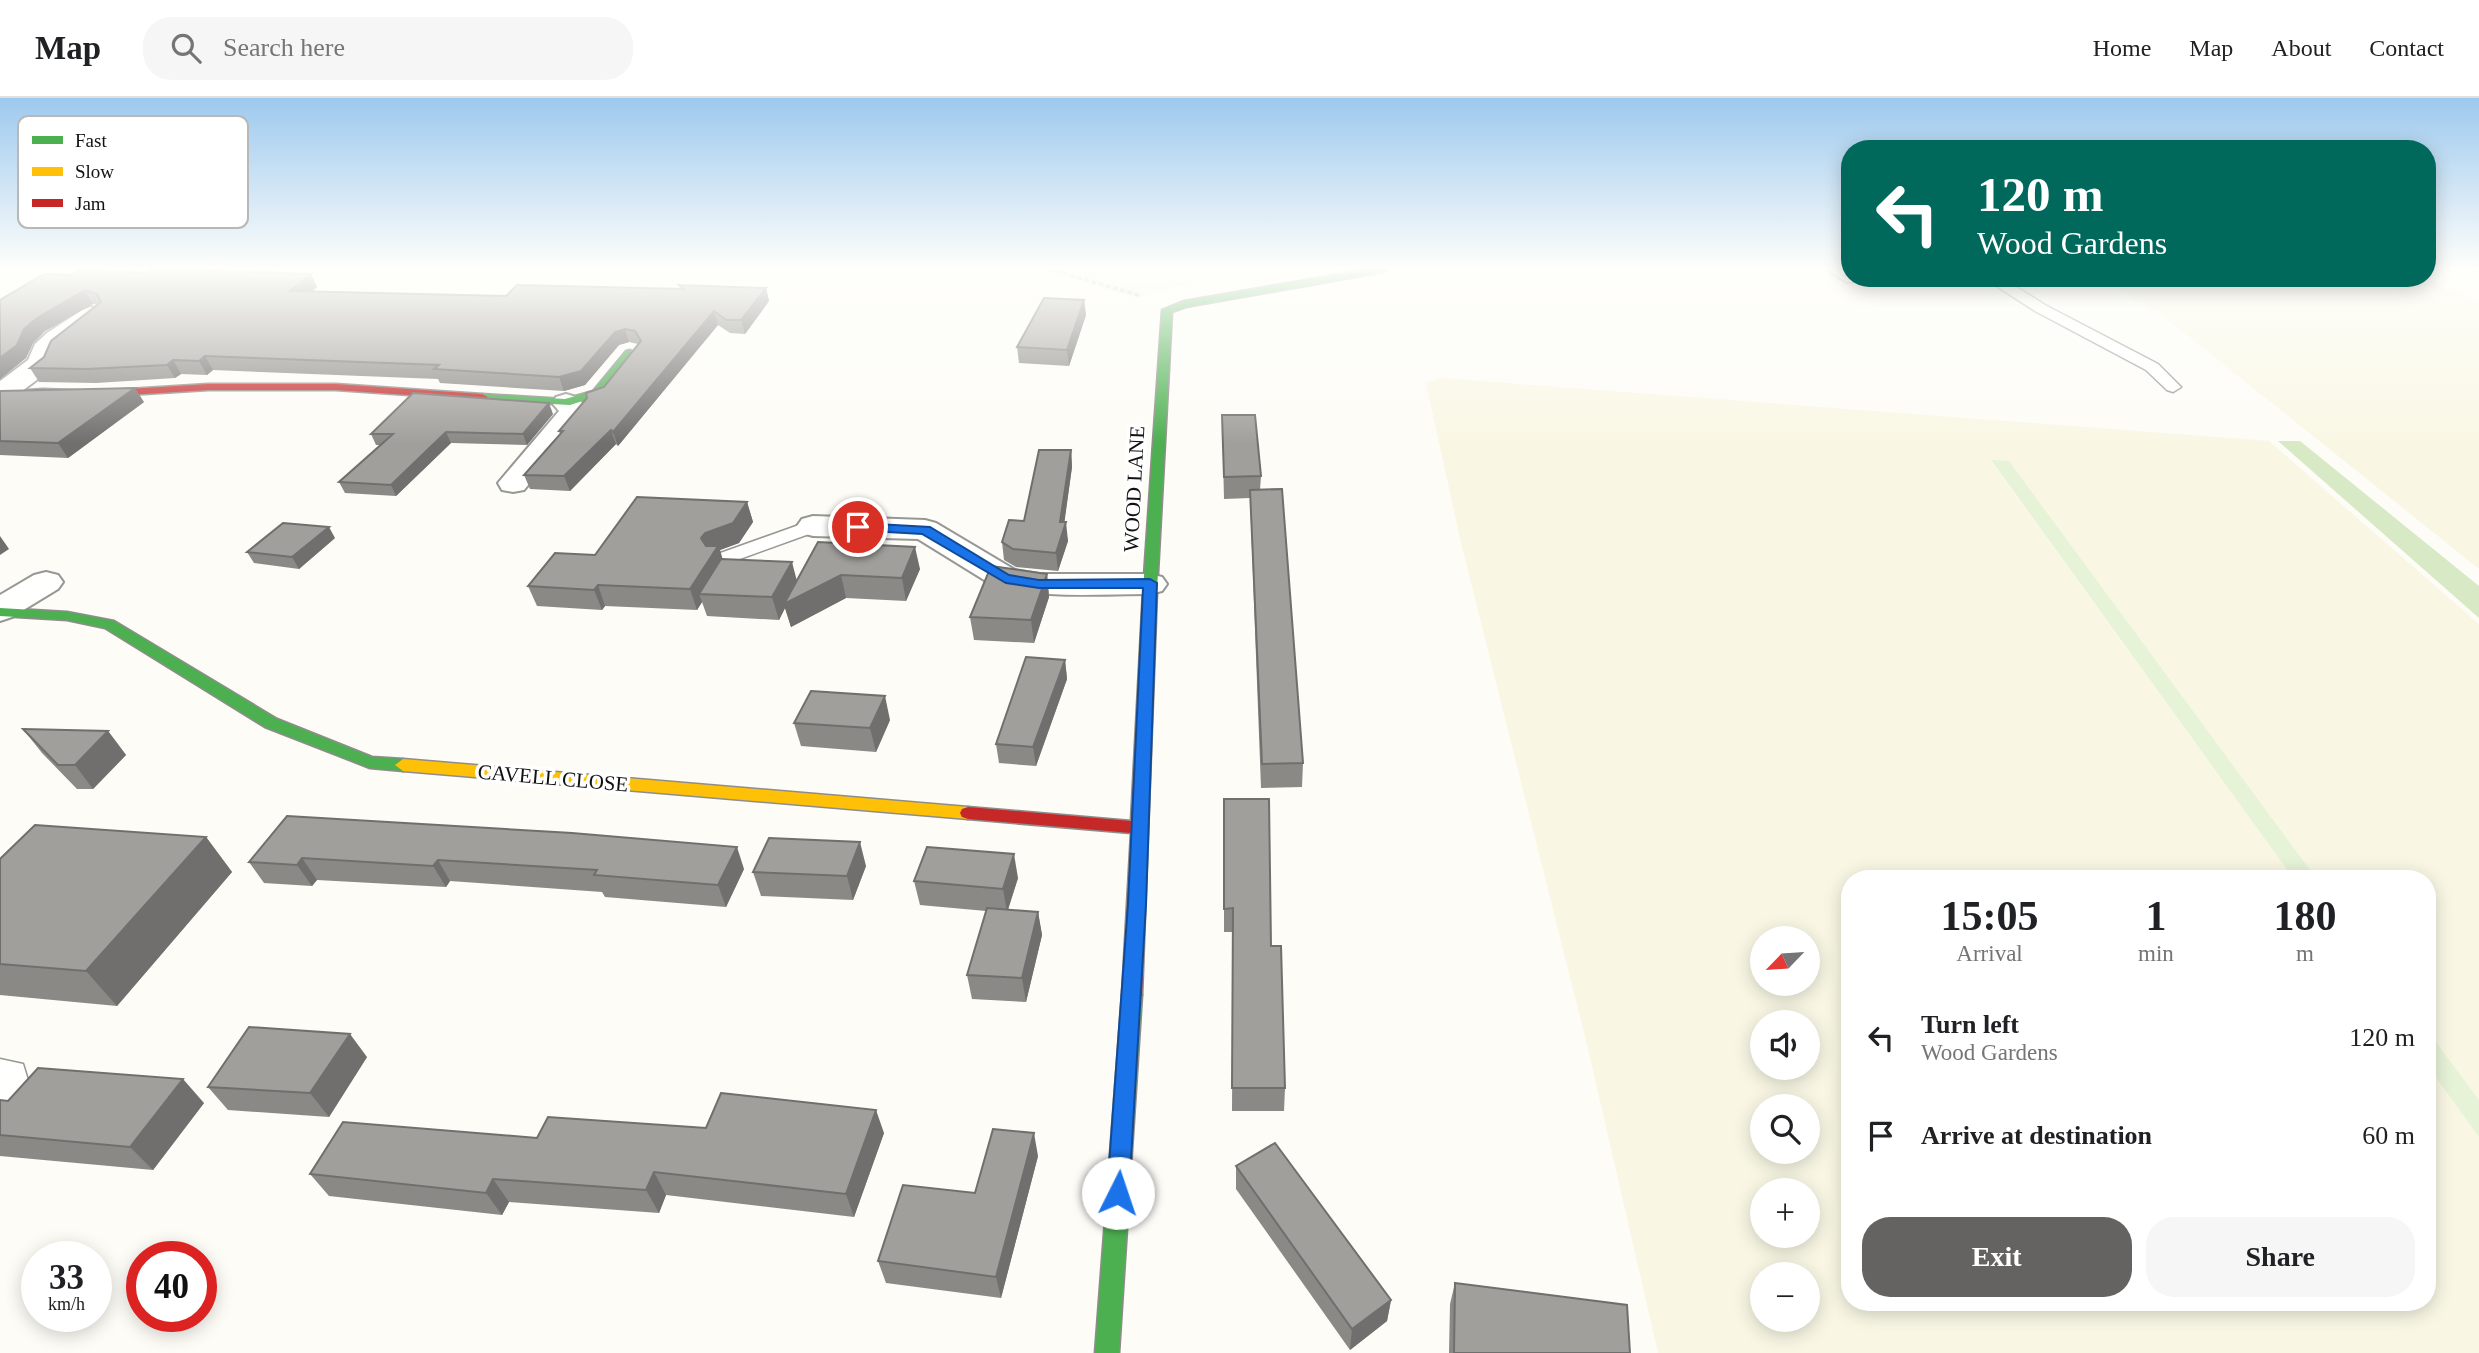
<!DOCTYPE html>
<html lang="en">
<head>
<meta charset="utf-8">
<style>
  :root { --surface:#fff; --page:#f6f6f6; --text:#202124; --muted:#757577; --line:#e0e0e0; --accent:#646362 }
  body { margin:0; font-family:"Times New Roman",serif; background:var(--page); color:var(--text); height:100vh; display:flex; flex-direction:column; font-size:26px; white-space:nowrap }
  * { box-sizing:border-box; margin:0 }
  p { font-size:23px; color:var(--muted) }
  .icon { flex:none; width:38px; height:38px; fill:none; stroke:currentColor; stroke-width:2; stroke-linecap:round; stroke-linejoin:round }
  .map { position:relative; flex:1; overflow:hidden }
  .panel { position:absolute; left:1841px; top:772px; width:595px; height:441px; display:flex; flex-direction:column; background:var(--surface); border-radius:28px; box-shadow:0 4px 18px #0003 }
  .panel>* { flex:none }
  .banner { position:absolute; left:1841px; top:42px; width:595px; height:147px; border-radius:28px; box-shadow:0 4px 18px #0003; background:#00695c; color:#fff; overflow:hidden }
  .needle { width:46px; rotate:245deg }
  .buttons { position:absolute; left:1750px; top:828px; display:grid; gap:14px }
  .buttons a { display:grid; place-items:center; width:70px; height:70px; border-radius:50%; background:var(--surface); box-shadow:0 4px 18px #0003; font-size:35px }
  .speed { position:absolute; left:21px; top:1143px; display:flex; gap:14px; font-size:35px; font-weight:700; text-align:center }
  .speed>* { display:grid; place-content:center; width:91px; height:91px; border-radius:50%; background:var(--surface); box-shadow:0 4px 18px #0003; line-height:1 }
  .speed small { font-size:18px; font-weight:400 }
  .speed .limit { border:10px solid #d22; background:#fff; color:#111 }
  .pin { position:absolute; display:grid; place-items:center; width:60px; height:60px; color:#fff; margin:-30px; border:4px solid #fff; border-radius:50%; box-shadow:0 2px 7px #0007 }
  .me { position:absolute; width:77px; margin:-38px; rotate:4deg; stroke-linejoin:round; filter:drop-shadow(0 0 5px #0008) }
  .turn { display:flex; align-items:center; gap:24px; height:147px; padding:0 21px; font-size:32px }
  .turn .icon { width:91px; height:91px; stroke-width:2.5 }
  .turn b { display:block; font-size:49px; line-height:60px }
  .eta { display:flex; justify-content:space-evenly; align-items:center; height:119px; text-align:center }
  .eta b { font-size:42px; font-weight:600; line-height:49px }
  .button { display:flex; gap:14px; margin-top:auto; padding:14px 21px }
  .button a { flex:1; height:80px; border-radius:28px; background:var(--accent); color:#fff; font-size:28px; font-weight:600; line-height:80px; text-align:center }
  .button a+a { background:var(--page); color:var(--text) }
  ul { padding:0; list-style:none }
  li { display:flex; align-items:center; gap:21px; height:98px; padding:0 21px }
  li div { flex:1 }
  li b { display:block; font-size:26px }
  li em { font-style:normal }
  header { display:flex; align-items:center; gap:42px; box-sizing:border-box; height:98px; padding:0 35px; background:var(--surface); border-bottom:2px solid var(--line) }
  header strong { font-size:33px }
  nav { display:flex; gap:38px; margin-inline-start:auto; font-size:24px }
  .search { width:490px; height:63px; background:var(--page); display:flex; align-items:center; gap:18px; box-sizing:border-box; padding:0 24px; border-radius:28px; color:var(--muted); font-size:26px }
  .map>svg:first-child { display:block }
  .farmland { fill:#f9f7e4; fill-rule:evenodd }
  .green { fill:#e7f3d7 }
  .forest { fill:#d8eac5 }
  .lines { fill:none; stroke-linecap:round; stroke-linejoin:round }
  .lane-casing { stroke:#979795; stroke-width:3 }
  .street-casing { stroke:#979795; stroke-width:4 }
  .fast-casing { stroke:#8e8d8b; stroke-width:3 }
  .slow-casing { stroke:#8e8d8b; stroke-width:3 }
  .jam-casing { stroke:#8e8d8b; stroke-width:3 }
  .path { stroke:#b9b9b8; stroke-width:3.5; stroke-dasharray:5 2.5; stroke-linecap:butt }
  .lane { fill:#fffffe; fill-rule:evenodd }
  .street { fill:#fffffe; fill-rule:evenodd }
  .fast { fill:#4caf50; fill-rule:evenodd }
  .slow { fill:#ffc107; fill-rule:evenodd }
  .jam { fill:#c62828; fill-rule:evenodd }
  .wall { fill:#8a8986 }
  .shaded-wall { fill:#716f6d }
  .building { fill:#a19f9c; stroke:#716f6d; stroke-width:2 }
  .route { fill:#1a73e8; stroke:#114b97; stroke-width:2 }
  .labels { text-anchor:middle; stroke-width:7; stroke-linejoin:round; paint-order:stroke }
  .street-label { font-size:21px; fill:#111; stroke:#fff }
  .key { fill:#fff; stroke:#b8b8b8; stroke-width:2 }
  .key-label { font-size:19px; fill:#111 }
</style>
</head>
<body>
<header>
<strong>Map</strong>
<div class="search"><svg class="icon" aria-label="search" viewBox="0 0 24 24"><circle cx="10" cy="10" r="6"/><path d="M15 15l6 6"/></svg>Search here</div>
<nav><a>Home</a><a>Map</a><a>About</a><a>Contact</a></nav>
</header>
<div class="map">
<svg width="2479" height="1255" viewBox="0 0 2479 1255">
  <rect width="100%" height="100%" fill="#fdfcf7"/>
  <g class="farmland">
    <polygon points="1039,171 1246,171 1135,200"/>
    <polygon points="2160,180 2424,180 2479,205 2479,471 2167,221 2111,188"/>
    <path d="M1440,280L2269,343L2479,526V1002L2427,932V780H2316L2009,363H1991L2293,780H1850V1204H2427V967L2479,1039V1255H1658L1588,951L1461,445L1426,285ZM1762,840H1808V886H1762ZM1762,924H1808V970H1762ZM1762,1008H1808V1054H1762ZM1762,1092H1808V1138H1762ZM1762,1176H1808V1222H1762Z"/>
  </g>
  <g class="green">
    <polygon points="1991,362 2009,363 2316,780 2293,780"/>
    <polygon points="2427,932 2479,1002 2479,1039 2427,967"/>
  </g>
  <polygon class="forest" points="2278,343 2300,343 2479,488 2479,520"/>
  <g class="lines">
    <g class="lane-casing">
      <g id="lane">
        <polygon points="1826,171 1843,171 1850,174 1850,180 1858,181 1856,184 1846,184"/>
        <polygon points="1984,180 2002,180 2045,207 2158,266 2181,289 2173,294 2167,292 2146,272 2035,213"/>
        <polygon points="813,422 820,424 823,428 820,432 726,466 712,466 709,462 712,458"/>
        <polygon points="0,961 23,966 31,992 11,1029 0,1033"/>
      </g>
    </g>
    <g class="street-casing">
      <g id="street">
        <polygon points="91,209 100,212 104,217 100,222 57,255 50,272 10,302 0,304 0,283 28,262 35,246 47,235 82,212"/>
        <polygon points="566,296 576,299 590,312 524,392 513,394 502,392 498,385 559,313 552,305 556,299"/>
        <path d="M813,418L925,422L936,425L1015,472L1039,476H1150L1162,479L1167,486L1162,493L1150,496C1098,496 1045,501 994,488L918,441L813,438L802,435L797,428L802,421Z"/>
        <polygon points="46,474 58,477 63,484 58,491 12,519 0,523 0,497 34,477"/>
      </g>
    </g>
    <g class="fast-casing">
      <g id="fast">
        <polygon points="1369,171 1389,171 1384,174 1186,209 1172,214 1157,493 1150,497 1145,496 1143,493 1162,212 1184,203"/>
        <polygon points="630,252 635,255 601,297 570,307 482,302 476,299 482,296 565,301 593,293 626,253"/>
        <polygon points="0,510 67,514 114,523 277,621 372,659 403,661 411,667 403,673 370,670 265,629 105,530 67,522 0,518"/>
        <polygon points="1132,889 1139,891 1142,897 1119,1255 1095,1255 1122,897 1125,891"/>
      </g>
    </g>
    <g class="slow-casing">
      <polygon id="slow" points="403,661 968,709 974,711 976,715 974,719 968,721 403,673 395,667"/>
    </g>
    <g class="jam-casing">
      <g id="jam">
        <polygon points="208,286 336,286 482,296 488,299 482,302 336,292 208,292 96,299 43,297 0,300 0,294 43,291 96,293"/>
        <polygon points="1150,489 1157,493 1142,897 1139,903 1132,905 1125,903 1122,897 1131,735 968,721 962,719 960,715 962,711 968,709 1131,723 1143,493"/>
      </g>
    </g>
    <polyline class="path" points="1048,171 1142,198"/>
    <use href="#lane" class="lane"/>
    <use href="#street" class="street"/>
    <use href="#fast" class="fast"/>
    <use href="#slow" class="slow"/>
    <use href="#jam" class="jam"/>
  </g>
  <g class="wall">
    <polygon points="146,175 311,176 317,189 313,193 506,198 680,191 679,187 766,190 769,203 745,236 730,235 718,227 618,348 616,346 570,393 530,391 524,377 560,336 559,333 604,289 638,246 629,244 619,247 585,287 564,293 440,285 438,281 213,272 207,277 181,276 175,280 96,285 39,284 30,270 44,259 98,207 93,206 45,233 33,245 26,260 0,281 0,202 71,177"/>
    <polygon points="1084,202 1086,217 1069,268 1019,265 1017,249"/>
    <polygon points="0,293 144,304 68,360 0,357"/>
    <polygon points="553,316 527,347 451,345 396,398 345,395 339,384 381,347 376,347 371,336"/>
    <polygon points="1222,317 1261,378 1260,392 1303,665 1302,689 1261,690 1250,400 1224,401"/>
    <polygon points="1071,352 1072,369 1064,424 1068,443 1058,473 1016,469 1004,462 1002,444 1024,423"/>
    <polygon points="747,404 753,424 739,445 720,452 722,461 797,483 818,444 920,471 906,503 846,500 791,529 785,510 779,522 707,518 702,504 697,512 605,508 602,512 537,508 528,488 595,457"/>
    <polygon points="335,440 299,471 254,465 247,454"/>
    <polygon points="1047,476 1049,499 1034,545 974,542 970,519"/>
    <polygon points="1065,562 1067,581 1036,668 999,665 996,646"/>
    <polygon points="890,622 876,654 801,648 794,625"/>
    <polygon points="23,631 108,633 126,657 93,691 77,691 42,655"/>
    <polygon points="1224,701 1271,848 1285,990 1284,1013 1232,1013 1233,834 1224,834"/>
    <polygon points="287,718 744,771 726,809 605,799 602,794 450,783 446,789 317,782 312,788 264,785 249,764"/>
    <polygon points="206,739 232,774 117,908 0,897 0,761"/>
    <polygon points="866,768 853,802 761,798 753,774"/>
    <polygon points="1018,780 1008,812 1038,814 1042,837 1026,904 972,901 967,877 986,813 920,807 914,783"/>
    <polygon points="367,959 329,1019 228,1012 208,989"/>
    <polygon points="0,1002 8,1003 204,1005 153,1072 0,1058"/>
    <polygon points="706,1030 884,1035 854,1119 666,1097 659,1115 509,1104 502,1117 329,1098 310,1076 537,1040"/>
    <polygon points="1038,1058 1001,1200 886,1185 878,1163 975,1095"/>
    <polygon points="1236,1068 1391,1202 1387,1223 1350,1252 1236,1091"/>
    <polygon points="1455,1185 1630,1255 1449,1255 1450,1206"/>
  </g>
  <g class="shaded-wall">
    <polygon points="311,176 317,189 297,206 290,193"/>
    <polygon points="766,190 769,203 745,236 741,222"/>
    <polygon points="85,192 93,206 45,233 33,245 26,260 0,281 0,260 24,231 37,220"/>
    <polygon points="1084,202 1086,217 1069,268 1067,252"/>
    <polygon points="714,213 718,227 618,348 613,334"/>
    <polygon points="625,231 629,244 619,247 585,287 564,293 559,279 615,234"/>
    <polygon points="205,258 213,272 207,277 199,263"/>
    <polygon points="173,262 181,276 175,280 167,267"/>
    <polygon points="135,290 144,304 68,360 58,345"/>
    <polygon points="549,305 553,316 527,347 523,336"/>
    <polygon points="611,332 616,346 570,393 564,378"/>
    <polygon points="446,334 451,345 396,398 391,387"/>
    <polygon points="1071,352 1072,369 1063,435 1066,424 1068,443 1058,473 1056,455"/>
    <polygon points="747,404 753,424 739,445 720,452 725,469 699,496 702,504 697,512 690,491 711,456 701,440 705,435"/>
    <polygon points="329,429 335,440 299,471 292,459"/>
    <polygon points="0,438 9,451 0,457"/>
    <polygon points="915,449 920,471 906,503 902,480"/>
    <polygon points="792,464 798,487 841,477 846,500 791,529 785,510 779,522 772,499"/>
    <polygon points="1047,476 1049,499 1034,545 1031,522"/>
    <polygon points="598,487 605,508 602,512 594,492"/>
    <polygon points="1065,562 1067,581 1036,668 1033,649"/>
    <polygon points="885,598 890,622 876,654 870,630"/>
    <polygon points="108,633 126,657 93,691 75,667"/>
    <polygon points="206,739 232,774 117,908 86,873"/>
    <polygon points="860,744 866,768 853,802 847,778"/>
    <polygon points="737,749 744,771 726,809 718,787"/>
    <polygon points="1014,756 1018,780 1007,814 1003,791"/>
    <polygon points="302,760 317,782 312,788 297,767"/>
    <polygon points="438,762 450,783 446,789 433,768"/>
    <polygon points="1038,814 1042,837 1026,904 1022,880"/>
    <polygon points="350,936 367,959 329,1019 310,995"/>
    <polygon points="183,981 204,1005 153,1072 130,1049"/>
    <polygon points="876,1012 884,1035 854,1119 846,1096"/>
    <polygon points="1034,1035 1038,1058 1001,1200 996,1179"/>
    <polygon points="654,1074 666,1097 659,1115 646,1092"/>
    <polygon points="493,1081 509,1104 502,1117 486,1095"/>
    <polygon points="1391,1202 1387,1223 1350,1252 1352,1231"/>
  </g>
  <g class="building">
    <polygon points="151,171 311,176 290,193 506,198 517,187 684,191 679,187 766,190 741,222 726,222 714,213 613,334 611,332 564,378 524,377 563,333 559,333 587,300 586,295 604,289 641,243 635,233 625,231 615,234 581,273 559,279 434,271 439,267 205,258 199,263 173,262 167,267 87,271 30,270 44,259 51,243 101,204 97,196 85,192 37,220 24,231 17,247 0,260 0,202 44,176 71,177 78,172 146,175"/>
    <polygon points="1044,200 1084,202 1067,252 1017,249"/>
    <polygon points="135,290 58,345 0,343 0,293"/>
    <polygon points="413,295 549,305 523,336 446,334 391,387 339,384 393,336 371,336"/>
    <polygon points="1222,317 1255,317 1261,378 1224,379"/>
    <polygon points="1039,352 1071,352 1060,424 1066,424 1056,455 1013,451 1002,444 1009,422 1024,423"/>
    <polygon points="1282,391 1303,665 1262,666 1250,392"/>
    <polygon points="637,399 747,404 733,425 705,435 701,440 706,448 718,448 690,491 598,487 594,492 528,488 555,455 595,457"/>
    <polygon points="283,425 329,429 292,459 247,454"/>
    <polygon points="818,444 915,449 902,480 841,477 784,506"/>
    <polygon points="721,461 792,464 772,499 699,496"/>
    <polygon points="991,468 1047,476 1031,522 970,519"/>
    <polygon points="1026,559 1065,562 1033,649 996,646"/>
    <polygon points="811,593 885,598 870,630 794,625"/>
    <polygon points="23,631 108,633 75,667 58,667"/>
    <polygon points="1224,701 1269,701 1271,848 1281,848 1285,990 1232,990 1233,810 1224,811"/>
    <polygon points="287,718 572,735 737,749 718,787 594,777 597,772 438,762 433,768 302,760 297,767 249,764"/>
    <polygon points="35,727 206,739 86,873 0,866 0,761"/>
    <polygon points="769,740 860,744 847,778 753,774"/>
    <polygon points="927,749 1014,756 1003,791 914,783"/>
    <polygon points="987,810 1038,814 1022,880 967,877"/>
    <polygon points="249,929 350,936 310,995 208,989"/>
    <polygon points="38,970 183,981 130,1049 0,1037 0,1002 8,1003"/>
    <polygon points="721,995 876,1012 846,1096 654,1074 646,1092 493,1081 486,1095 310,1076 343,1024 537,1040 548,1019 706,1030"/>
    <polygon points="993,1031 1034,1035 996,1179 878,1163 903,1087 975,1095"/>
    <polygon points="1275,1045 1391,1202 1352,1231 1236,1068"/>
    <polygon points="1455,1185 1627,1207 1630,1255 1454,1255"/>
  </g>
  <linearGradient id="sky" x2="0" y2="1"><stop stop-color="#9dc9ee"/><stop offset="0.49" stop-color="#fefefb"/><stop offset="1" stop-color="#fefefb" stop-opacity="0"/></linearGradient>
  <rect width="2479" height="346" fill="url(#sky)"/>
  <polygon class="route" points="858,425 930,429 1009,477 1039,482 1150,481 1157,485 1146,806 1129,1095 1126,1103 1118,1105 1110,1103 1107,1095 1128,806 1143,490 1039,490 1006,485 922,436 853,432 853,427"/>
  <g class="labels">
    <g class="street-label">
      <text transform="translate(1134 391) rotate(-87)" y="7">WOOD LANE</text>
      <text transform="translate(553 680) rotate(5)" y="7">CAVELL CLOSE</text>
    </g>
  </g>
  <rect x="18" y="18" width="230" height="112" rx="10" class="key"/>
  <rect x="32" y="38" width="31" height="8" fill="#4caf50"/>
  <rect x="32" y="69" width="31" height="9" fill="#ffc107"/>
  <rect x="32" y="101" width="31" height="8" fill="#c62828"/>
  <g class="key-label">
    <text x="75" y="49">Fast</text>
    <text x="75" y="80">Slow</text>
    <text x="75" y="112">Jam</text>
  </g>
</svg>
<div class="buttons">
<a><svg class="needle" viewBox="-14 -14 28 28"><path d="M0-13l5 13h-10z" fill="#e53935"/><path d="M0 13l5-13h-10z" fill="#757577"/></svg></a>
<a><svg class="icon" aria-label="sound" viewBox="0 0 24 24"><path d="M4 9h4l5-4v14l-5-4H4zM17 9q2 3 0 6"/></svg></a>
<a><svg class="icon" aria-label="search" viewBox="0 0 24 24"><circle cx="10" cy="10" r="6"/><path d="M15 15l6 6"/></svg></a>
<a>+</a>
<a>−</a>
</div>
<div class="speed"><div>33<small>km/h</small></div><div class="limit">40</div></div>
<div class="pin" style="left:858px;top:429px;background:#d93025"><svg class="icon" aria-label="arrive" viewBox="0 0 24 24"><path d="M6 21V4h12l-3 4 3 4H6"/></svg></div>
<svg class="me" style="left:1118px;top:1095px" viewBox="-20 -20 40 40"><circle r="19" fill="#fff"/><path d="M0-13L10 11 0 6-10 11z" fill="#1a73e8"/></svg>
<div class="banner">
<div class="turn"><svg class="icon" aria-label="left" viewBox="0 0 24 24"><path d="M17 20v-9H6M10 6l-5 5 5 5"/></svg><div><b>120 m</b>Wood Gardens</div></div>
</div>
<section class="panel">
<div class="eta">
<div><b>15:05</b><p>Arrival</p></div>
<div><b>1</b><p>min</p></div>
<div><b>180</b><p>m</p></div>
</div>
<ul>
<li><svg class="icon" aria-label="left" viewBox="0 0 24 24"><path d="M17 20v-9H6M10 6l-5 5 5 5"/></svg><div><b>Turn left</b><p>Wood Gardens</p></div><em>120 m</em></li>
<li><svg class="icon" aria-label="arrive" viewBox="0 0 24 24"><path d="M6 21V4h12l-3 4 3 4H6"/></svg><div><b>Arrive at destination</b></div><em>60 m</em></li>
</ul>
<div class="button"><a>Exit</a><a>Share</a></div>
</section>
</div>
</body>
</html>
